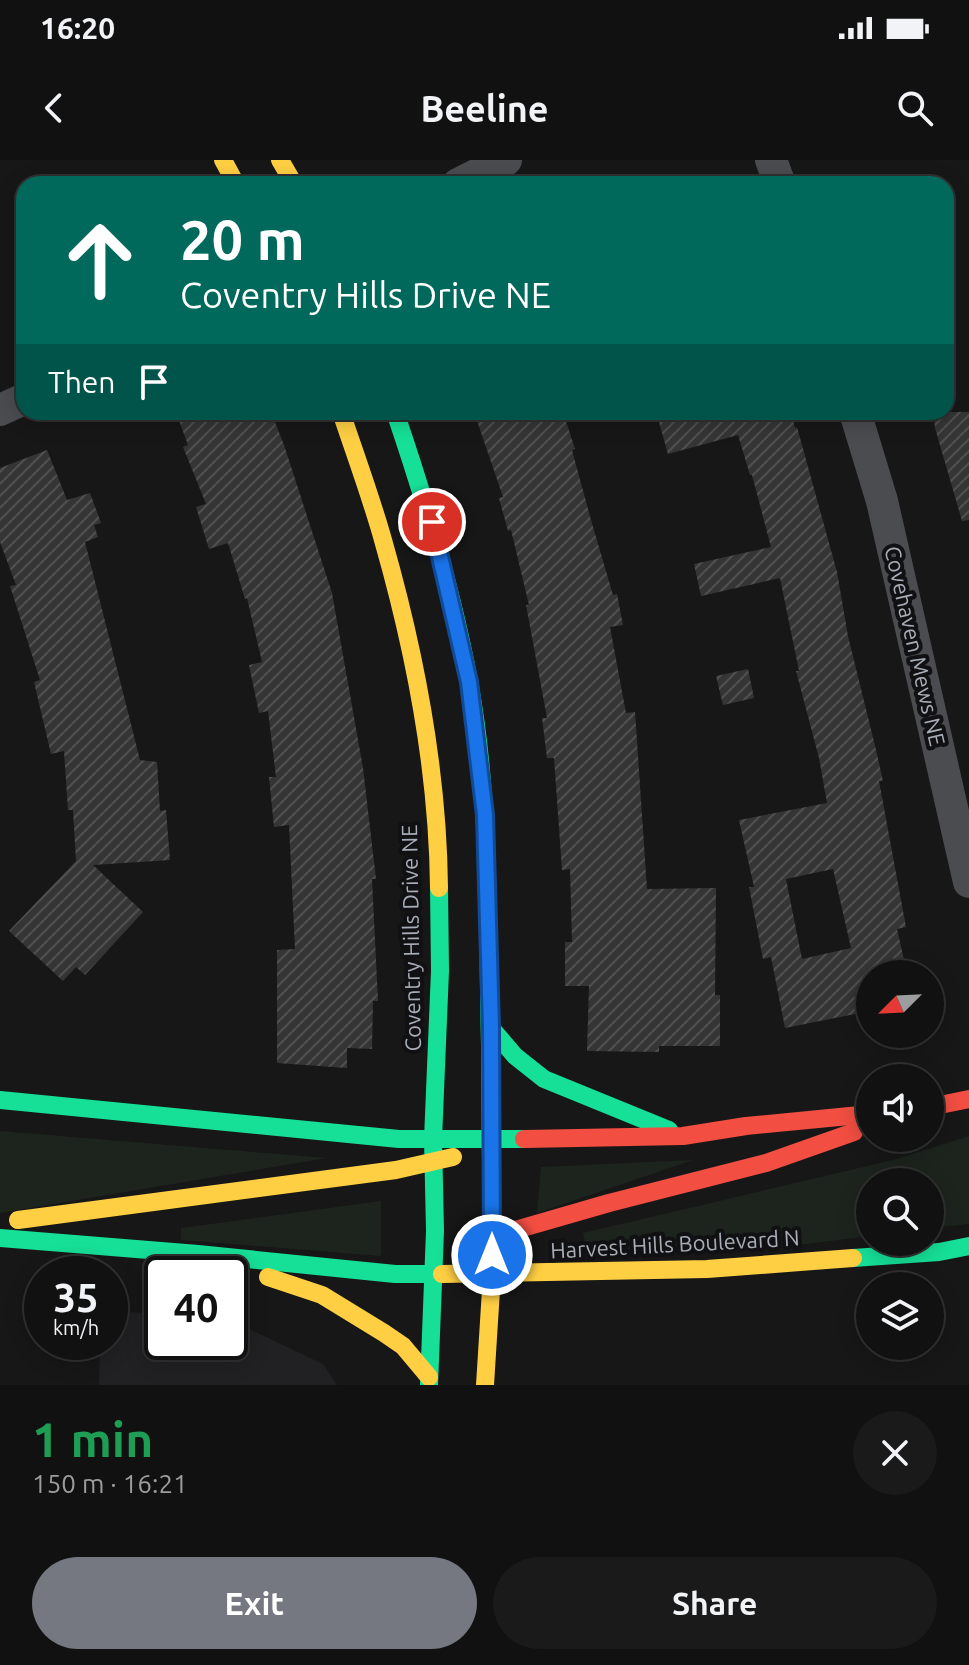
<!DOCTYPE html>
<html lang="en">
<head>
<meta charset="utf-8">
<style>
  :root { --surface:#111; --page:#1a1a1a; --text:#f1f3f6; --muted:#9c9d9f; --line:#303131; --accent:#757880 }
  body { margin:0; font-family:Ubuntu,sans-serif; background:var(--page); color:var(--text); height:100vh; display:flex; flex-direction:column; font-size:30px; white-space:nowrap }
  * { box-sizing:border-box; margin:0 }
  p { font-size:26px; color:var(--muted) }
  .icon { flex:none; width:44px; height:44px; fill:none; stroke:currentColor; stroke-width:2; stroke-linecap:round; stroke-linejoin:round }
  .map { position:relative; height:1225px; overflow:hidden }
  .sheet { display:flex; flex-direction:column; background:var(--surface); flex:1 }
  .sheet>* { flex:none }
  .top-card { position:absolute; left:16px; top:16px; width:938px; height:244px; border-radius:24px; box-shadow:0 4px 20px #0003,0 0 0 2px var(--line); background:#00695c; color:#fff; overflow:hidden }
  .needle { width:52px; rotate:246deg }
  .tools { position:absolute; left:856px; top:800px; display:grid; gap:16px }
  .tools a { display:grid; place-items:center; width:88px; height:88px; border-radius:50%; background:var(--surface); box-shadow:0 4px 20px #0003,0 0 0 2px var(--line); font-size:40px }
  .speed { position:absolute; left:24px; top:1096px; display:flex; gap:16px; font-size:40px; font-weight:700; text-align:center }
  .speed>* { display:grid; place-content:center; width:104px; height:104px; border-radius:50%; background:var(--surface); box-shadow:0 4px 20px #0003,0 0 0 2px var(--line); line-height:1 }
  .speed small { font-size:20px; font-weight:400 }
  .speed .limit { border:4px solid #111; border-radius:12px; background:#fff; color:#111 }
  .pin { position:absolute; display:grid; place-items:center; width:68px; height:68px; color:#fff; margin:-34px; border:4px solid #fff; border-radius:50%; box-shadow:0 2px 8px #0007 }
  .me { position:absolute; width:88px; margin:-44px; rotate:0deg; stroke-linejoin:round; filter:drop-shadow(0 0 6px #0008) }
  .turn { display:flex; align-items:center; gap:28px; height:168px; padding:0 32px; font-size:36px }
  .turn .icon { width:104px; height:104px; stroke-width:2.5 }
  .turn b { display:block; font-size:56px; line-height:68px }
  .then { display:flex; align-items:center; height:76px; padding:0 32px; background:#0003; gap:16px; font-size:30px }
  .round { display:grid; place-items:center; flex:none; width:84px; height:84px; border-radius:42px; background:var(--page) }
  .summary { display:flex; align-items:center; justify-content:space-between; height:136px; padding:0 32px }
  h1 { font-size:48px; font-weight:700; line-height:60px; color:#1e9e55 }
  .action { display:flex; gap:16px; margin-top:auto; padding:16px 32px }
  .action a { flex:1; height:92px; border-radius:48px; background:var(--accent); color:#fff; font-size:32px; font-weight:700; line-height:92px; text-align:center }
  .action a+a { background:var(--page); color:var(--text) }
  .status { display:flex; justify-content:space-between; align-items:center; height:56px; padding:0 40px; background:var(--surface); direction:ltr }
  .status svg { height:22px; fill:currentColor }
  header { display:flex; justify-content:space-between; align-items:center; height:104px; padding:0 32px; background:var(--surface); font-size:36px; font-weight:700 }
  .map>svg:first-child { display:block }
  .built { fill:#212123 }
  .green { fill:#1d241e }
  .building { fill:url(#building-hatch); fill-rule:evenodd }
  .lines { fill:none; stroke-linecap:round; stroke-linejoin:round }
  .street { stroke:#4b4c50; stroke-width:32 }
  .fast { stroke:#16e098; stroke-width:18 }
  .slow { stroke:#ffcf43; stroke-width:18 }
  .jam { stroke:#f24e42; stroke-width:18 }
  .route-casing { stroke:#114b97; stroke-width:20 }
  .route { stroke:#1a73e8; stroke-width:14 }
  .labels { text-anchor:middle; stroke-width:8; stroke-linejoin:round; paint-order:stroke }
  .street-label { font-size:22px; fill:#a8adb8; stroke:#111113 }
</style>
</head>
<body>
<div class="status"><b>16:20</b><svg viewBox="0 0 49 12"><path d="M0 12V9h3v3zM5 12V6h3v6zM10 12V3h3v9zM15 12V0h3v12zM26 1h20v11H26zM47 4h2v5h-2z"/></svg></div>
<header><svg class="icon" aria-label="back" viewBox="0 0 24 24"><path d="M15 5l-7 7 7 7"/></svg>Beeline<svg class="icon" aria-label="search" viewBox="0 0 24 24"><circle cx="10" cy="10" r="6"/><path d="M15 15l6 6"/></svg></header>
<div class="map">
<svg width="969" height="1225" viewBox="0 0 969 1225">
  <defs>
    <pattern id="building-hatch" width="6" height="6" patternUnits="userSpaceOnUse" patternTransform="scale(2)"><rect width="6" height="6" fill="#353536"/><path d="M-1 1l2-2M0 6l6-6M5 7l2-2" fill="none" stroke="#4f5051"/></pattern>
  </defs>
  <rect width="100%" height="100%" fill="#171717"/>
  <polygon class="built" points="110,1151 162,1154 162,1182 230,1182 230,1160 323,1204 337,1225 99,1225 100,1182 110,1182"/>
  <g class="green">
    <polygon points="0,971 327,998 0,1053"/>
    <polygon points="969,976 969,1064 930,1068 930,1022 870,1022 870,1076 774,1088 586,1089 583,1073 893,1000"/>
    <polygon points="693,1000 537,1053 541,1007"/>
    <polygon points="381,1041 381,1096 181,1080 181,1068"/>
  </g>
  <g class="building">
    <polygon points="176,252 271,252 284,285 332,433 363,608 376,719 372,719 378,841 373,841 372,889 347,888 347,908 277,903 277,790 295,789 289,665 274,667 269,617 276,617 268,551 259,553 249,505 262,502 247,438 245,439 228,383 209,389 196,347 206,344 183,287 188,285"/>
    <polygon points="474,252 563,252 575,289 572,290 591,360 613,435 617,434 623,465 610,467 626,553 635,552 647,729 716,728 715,835 720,835 720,886 659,886 659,892 587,891 589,826 565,826 565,782 572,782 570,709 562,710 554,598 547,598 542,558 547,558 526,445 529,445 511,370 508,371 499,338 503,337"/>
    <path d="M656,252H791L795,268L797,267L837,412L848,476L877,594L883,621H879L906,767L897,769L905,804H902L904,814H870V851L785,868L771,797L763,799L749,727H754L739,660L827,643L819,598L796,511H799L780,418L701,436L694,404L771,387L752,315H750L738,275L668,294ZM833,709L851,788L802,799L786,719Z"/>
    <polygon points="933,252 969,252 969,360 962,361 935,268"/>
    <polygon points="47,290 67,340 90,333 101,363 94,365 98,377 85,382 140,600 157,602 160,651 166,650 170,700 93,705 143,752 85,815 76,807 63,821 9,771 76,701 73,650 68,650 64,591 51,594 34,522 40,520 10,426 16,425 0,382 0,308"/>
    <polygon points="748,509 754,538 723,545 716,516"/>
  </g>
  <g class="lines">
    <g class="street">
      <polyline points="771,0 780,24"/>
      <polyline points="458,24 506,0"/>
      <polyline points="0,250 24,239"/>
      <polyline points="855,252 882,341 969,722"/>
    </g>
    <g class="fast">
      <path d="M395,252C425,340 452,429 469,521C491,641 487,764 490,885"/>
      <polyline points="491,868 515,896 544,919 669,970"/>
      <polyline points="0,940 399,979 524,979"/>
      <polyline points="0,1078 198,1094 395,1114 442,1114"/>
      <polyline points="853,1098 939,1092 969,1086"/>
      <polyline points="429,1225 435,1071 433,979 440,811 439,728"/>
    </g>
    <g class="slow">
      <polyline points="223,0 236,24"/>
      <polyline points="280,0 294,24"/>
      <path d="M341,252C355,294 371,337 383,380C415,492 438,612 439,728"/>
      <polyline points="18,1060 396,1010 453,997"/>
      <polyline points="442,1114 707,1109 853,1098"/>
      <polyline points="268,1117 322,1135 384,1173 403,1186 429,1217"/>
      <polyline points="485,1225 492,1114 490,885"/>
    </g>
    <g class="jam">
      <polyline points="930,947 969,939"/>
      <polyline points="524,979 683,976 746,966 870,954"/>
      <polyline points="467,1084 609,1043 766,1003 854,972"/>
    </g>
  </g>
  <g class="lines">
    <g class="route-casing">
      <polyline id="route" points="432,362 469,522 485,655 491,868 492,1095"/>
    </g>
    <use href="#route" class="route"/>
  </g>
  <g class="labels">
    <g class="street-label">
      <text transform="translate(915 486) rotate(77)" y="8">Covehaven Mews NE</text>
      <text transform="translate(411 778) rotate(-91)" y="8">Coventry Hills Drive NE</text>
      <text transform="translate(675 1084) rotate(-3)" y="8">Harvest Hills Boulevard N</text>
    </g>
  </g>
</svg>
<div class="tools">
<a><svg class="needle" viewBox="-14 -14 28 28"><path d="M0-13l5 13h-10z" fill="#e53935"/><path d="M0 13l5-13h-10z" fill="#9c9d9f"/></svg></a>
<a><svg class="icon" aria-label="sound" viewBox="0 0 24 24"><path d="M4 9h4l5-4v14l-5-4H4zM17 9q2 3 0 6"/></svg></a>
<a><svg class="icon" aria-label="search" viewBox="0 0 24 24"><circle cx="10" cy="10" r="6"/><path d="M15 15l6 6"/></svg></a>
<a><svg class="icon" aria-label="layers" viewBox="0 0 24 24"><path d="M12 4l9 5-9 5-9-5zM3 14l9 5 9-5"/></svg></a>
</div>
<div class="speed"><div>35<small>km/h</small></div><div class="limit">40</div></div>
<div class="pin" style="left:432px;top:362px;background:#d93025"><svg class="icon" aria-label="arrive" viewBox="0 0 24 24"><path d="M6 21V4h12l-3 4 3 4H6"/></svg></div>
<svg class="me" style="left:492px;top:1095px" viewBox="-20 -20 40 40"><circle r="17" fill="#1a73e8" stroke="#fff" stroke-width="3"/><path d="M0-11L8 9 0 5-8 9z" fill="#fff"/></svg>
<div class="top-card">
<div class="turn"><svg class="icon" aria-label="ahead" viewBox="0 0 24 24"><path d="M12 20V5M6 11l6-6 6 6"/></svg><div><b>20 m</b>Coventry Hills Drive NE</div></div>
<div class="then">Then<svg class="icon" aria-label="arrive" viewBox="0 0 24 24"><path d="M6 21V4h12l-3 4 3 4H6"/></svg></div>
</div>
</div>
<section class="sheet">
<div class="summary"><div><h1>1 min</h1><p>150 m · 16:21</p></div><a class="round"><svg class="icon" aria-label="close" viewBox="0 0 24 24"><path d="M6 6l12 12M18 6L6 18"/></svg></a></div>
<div class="action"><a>Exit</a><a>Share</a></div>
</section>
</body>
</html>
